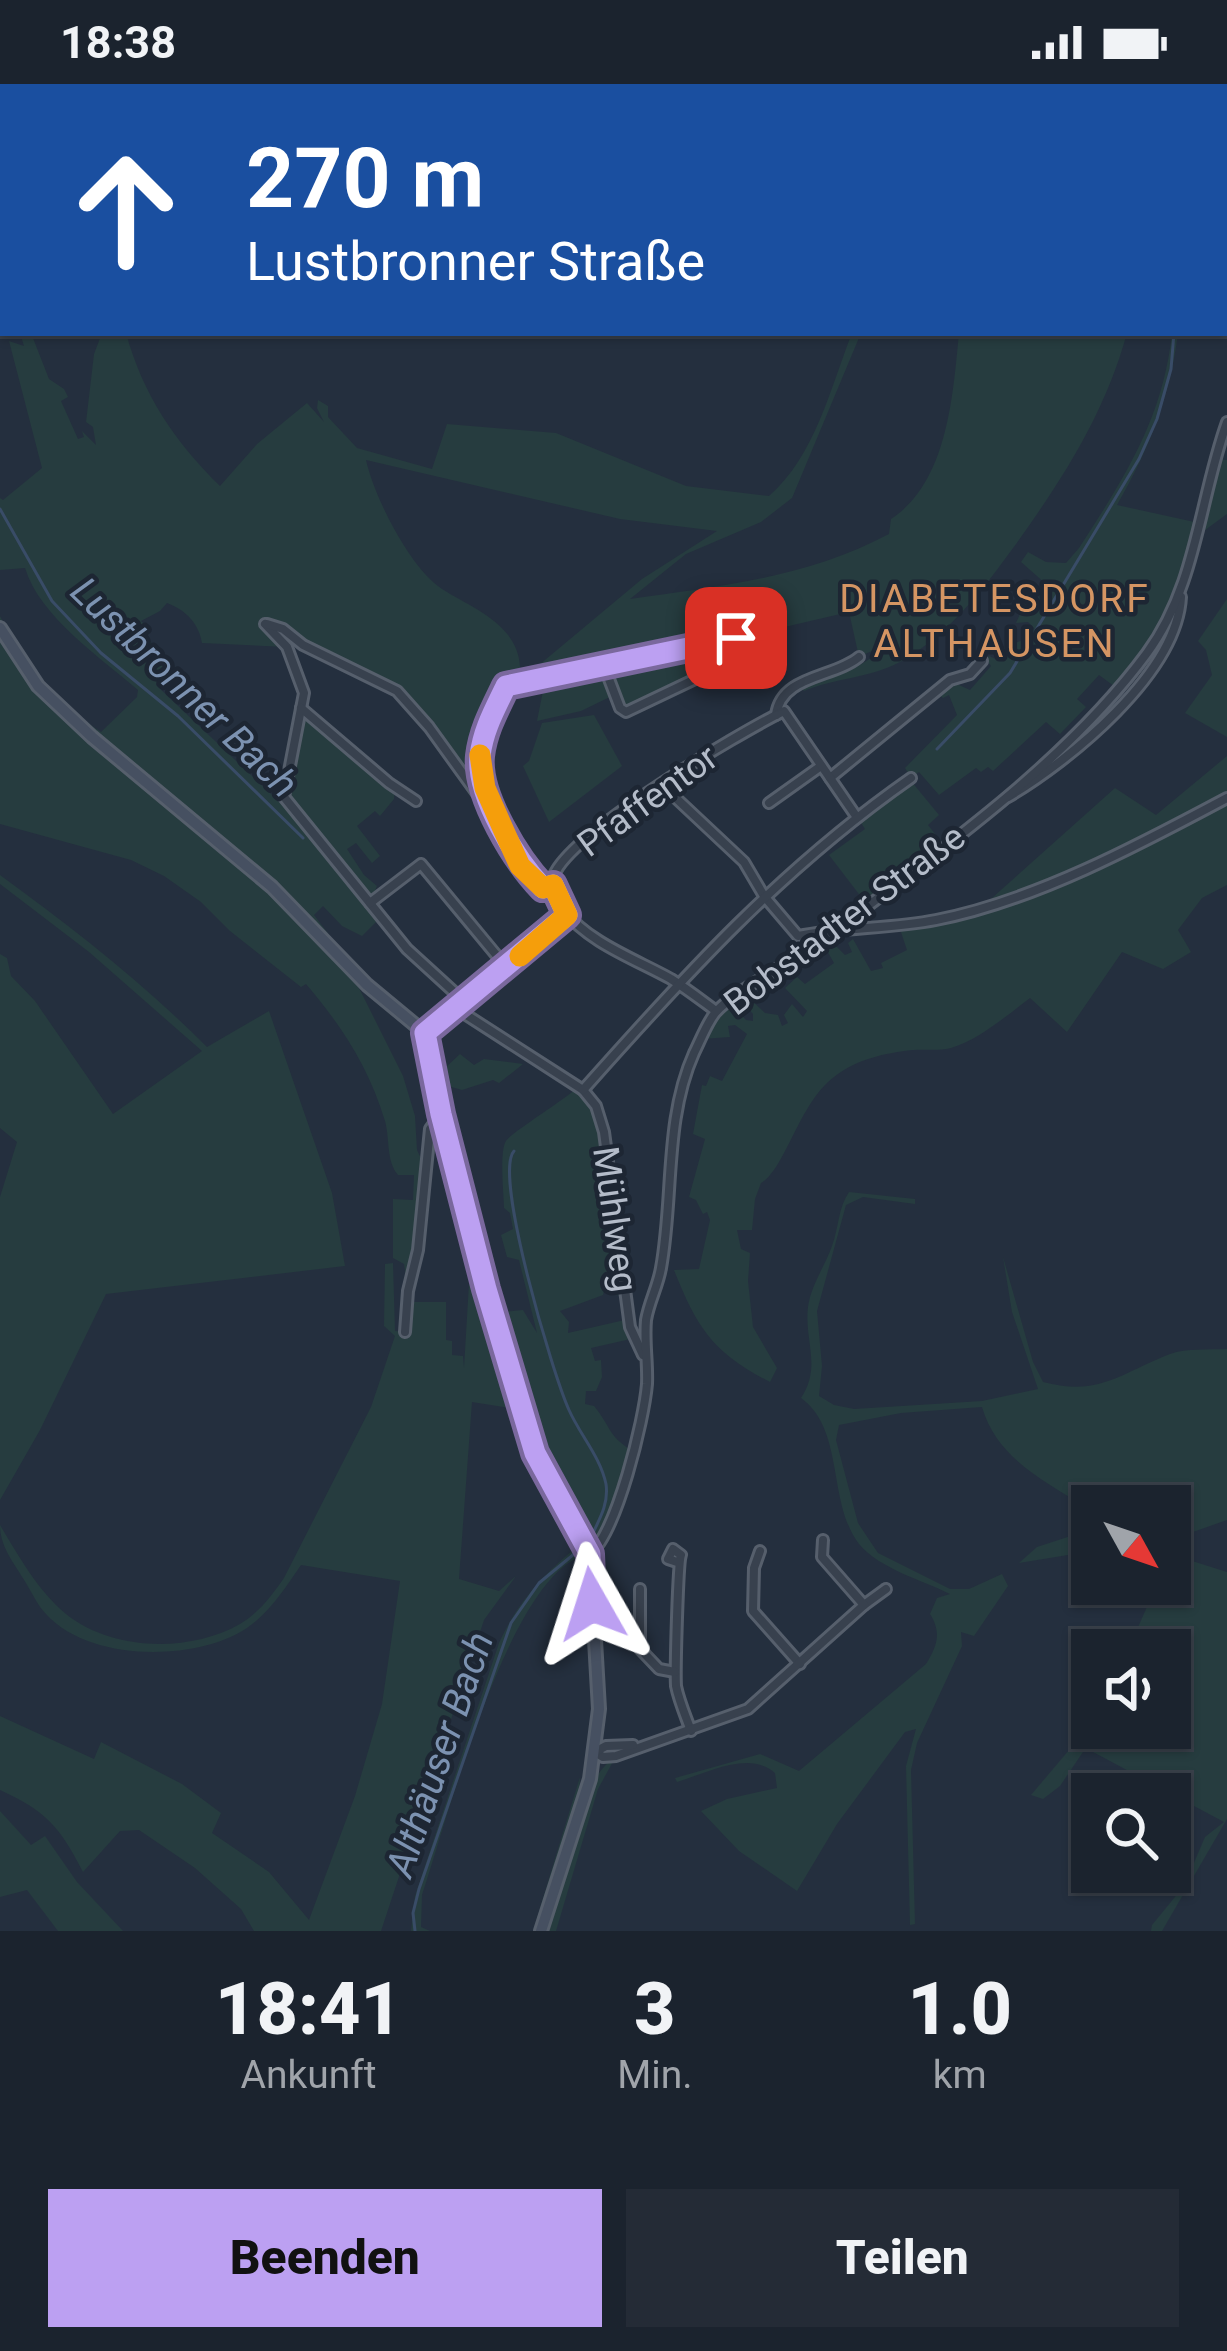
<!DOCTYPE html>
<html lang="de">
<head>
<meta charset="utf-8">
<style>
  :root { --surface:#1b232e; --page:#242b36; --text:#f1f3f6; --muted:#a0a4aa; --line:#39404a; --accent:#bca0f2 }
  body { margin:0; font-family:Roboto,sans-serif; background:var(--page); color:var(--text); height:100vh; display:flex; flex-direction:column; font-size:45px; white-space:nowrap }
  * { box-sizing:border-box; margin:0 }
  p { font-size:39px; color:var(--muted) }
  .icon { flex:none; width:66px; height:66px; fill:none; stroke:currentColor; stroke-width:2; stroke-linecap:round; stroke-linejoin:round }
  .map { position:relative; height:1847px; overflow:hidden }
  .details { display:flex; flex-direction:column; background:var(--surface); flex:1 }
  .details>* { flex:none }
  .hud { position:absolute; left:0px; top:0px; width:1227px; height:252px; box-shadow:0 3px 9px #0004,0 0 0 3px var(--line); background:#1a4fa0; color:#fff; overflow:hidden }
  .needle { width:78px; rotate:130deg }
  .buttons { position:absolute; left:1071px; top:1401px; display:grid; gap:24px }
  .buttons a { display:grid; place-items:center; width:120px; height:120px; border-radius:0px; background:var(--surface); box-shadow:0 3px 9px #0004,0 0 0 3px var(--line); font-size:60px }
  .pin { position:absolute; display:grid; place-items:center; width:102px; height:102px; color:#fff; margin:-51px; border-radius:24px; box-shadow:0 6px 18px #0006 }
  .me { position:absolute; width:132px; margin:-66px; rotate:354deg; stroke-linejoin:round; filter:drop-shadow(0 0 9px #0008) }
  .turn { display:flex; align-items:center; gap:42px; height:252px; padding:0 48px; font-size:54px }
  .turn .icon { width:156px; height:156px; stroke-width:2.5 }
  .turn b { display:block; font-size:84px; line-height:102px }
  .eta { display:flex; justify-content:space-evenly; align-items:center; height:204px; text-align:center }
  .eta b { font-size:72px; font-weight:800; line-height:84px }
  .cta { display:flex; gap:24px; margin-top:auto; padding:24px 48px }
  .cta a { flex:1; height:138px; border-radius:0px; background:var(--accent); color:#111; font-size:48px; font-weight:800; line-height:138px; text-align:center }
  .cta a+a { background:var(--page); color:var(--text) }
  .status { display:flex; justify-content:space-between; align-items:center; height:84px; padding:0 60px; background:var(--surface); direction:ltr }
  .status svg { height:33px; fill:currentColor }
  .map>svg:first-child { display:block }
  .green { fill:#263c3f; fill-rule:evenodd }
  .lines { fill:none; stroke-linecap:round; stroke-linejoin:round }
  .stream { stroke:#394c67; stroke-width:3 }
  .street-casing { stroke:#565f6c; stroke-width:14 }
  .secondary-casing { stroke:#565f6c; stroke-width:16 }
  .street { stroke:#38414e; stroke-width:8 }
  .secondary { stroke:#465061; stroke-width:10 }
  .route-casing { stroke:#7a689d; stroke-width:30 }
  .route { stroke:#bca0f2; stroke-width:21 }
  .slow { stroke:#f59e0b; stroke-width:21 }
  .labels { text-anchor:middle; stroke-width:9; stroke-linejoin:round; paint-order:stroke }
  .street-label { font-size:36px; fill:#b4bcc9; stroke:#1d2633 }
  .neighbourhood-label { font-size:39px; letter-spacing:3px; fill:#d59563; stroke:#1d2633 }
  .water-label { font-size:39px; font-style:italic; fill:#7c92b1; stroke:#1d2633 }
</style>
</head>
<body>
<div class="status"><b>18:38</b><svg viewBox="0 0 49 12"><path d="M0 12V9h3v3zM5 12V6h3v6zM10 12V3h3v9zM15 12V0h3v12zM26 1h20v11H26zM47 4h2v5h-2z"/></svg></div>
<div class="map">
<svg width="1227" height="1847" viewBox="0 0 1227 1847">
  <rect width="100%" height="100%" fill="#242f3e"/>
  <g class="green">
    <path d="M20,249H31L49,295L64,305L68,313L61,317L78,355L84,353L82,347L96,361L93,343L86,338L94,270L102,249H126C143,311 175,358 220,402L257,360L307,319L324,338L317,324L318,316L328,322V333L357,364L432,385L447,340L556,349L686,402L769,412C815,372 830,305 852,249H861L792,414L761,438L686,470L630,515C721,502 806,494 889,450L891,435C948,398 953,310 959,249H1127C1105,329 1064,393 1016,460C984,504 949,551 900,578C870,594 835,594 804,607L799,599L849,582L855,584L879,569L893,565L891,554L877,556L878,564L859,573L849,528L737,554L741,573L626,628L614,611L581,627L537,637L545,597L506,602L486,645L485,704L481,718L429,643L397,607L268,540L287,563L202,559C199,540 186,526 167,519L160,527L141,537L149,544L143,552L154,561L148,568L166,582L156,601L271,710L283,715L301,624L395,704L394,715L380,732L375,727L357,742L380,772L372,779L356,759L347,765L364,791L377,802L370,819L381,833L362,852L342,842L323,822L314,831L367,901L357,900L403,992L415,1032L417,1066L426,1085L418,1166L408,1207L404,1180L393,1174V1115L413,1116L414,1091H398C386,1077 390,1055 385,1037C369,984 342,942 306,900L301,903L230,847L201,818L164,792L131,776L0,740V532C23,580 56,618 101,648L137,613L138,606C100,573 40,533 25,484L0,486V414L3,416L42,384L9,257L24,262ZM366,376L620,435L717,447L642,495L527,591L520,589C522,541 473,525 442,505C409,483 374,412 366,376Z"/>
    <path d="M1172,249H1178C1170,313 1149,365 1117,421L1199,439L1214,375L1227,376V430L1197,452L1163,544L1118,605L1099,591L1077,615L1086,623L1060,650L1046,638L993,687L988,683L981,688L976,684L939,711L919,688L911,694L905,684L957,631L949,611L943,614L936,608L950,597L970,606L991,582L986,575L989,572L998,576L1004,564L1025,555L1034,544L1028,538L1016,539L1029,510L1038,514L1046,500L1021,478L1028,468L1046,478L1066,479L1079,464C1125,393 1163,334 1172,249Z"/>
    <polygon points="1227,515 1227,653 1185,629 1212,591 1206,566 1198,557"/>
    <polygon points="594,631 622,682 549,738 523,682 529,677 542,639"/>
    <path d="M1227,672V801L1202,814L1178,846L1191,868L1163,885L1122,868L1067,948L1030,914C1007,931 979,956 951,964C939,967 925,965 913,966C885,969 857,975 834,993C799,1019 785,1086 761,1099L755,1115L752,1146H737L741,1165L750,1169L748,1197L753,1243L777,1284L770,1298C713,1269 697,1244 674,1186L699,1185L710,1136L707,1128L703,1130L696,1116L689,1113L705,1055L693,1050L702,1001L706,1002L710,992L722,997L747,950L735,941L728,942L730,953L702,955L716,927L729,918L746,936L753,937V930L744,920L749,914L765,929L778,931L782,942L788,939L784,931L792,920L803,933L807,927L785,904L797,893L805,900L834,879L826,865L834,860L845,871L852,868L848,859L853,855L871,887L883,884L881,879L907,866L899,842L982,823L1115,704L1156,731Z"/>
    <polygon points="911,697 939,731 928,741 942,759 865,818 829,771 865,745 858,734"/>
    <path d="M0,791C73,844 143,899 207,963L269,927L332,1109L345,1182L106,1210L40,1346L0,1416V1113L17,1058L0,1044V870L7,874L11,892L35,917L113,1030L202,967L89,868L0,800Z"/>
    <polygon points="460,970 474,981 484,975 523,980 499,999 493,996 462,1006 448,1002 444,985"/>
    <path d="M578,1003L601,1032L626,1212L614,1211L605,1203L603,1211L560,1227L569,1238L568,1249L629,1235L635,1254L591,1264L595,1277L601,1276L602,1293L596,1307H586L585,1320L594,1322C610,1341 608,1352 631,1366L622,1408L590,1470C511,1480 446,1741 422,1811L421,1843L430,1847H411L415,1812L499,1559C519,1515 546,1488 584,1457L540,1384L522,1326L472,1318L459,1495L499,1507L516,1492L484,1536L381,1847H254L241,1825L195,1784L139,1746L120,1747L83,1788C60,1743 46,1727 0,1706V1632L94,1675L101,1658L182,1700L221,1729L212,1749L269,1788L309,1836L355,1712L382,1620L400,1497L301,1481C286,1503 270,1528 247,1544C196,1578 89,1578 46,1530C38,1522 32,1509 26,1499C14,1479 0,1463 0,1441C18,1471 38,1507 66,1530C112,1567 189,1569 240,1540C259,1529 272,1511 284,1494L371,1323L395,1252L384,1242L385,1180L393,1179L395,1247L405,1248L404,1254L411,1250L412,1218H446V1256L452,1257V1271L463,1272L464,1284L469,1199L479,1174L493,1229L523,1226L537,1249L519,1176L507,1173L501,1151L513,1145L510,1129L504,1124C504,1113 499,1067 506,1057C513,1047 562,1018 578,1003Z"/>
    <path d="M849,1108L915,1115V1120L863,1113L846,1121L817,1227L822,1282L819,1312L834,1321L854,1325L982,1317L1038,1305L1012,1228L1003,1173L1033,1278L1043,1298C1099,1313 1121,1289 1170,1270C1187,1264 1209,1266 1227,1265V1436L1176,1454L1170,1460V1422H1092V1437L1089,1425C1045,1397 997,1375 982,1323L901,1329L839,1341L836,1356L858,1439L878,1469L950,1505H969L1002,1490L1008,1502L974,1552L961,1548L962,1562L917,1659L911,1686L915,1840L910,1841L906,1682L916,1645L905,1648L837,1740L797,1807L739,1767L701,1727L727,1715L777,1704L775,1689C749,1666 708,1689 677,1698L675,1694L760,1670L799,1687L926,1580C937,1562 942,1549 930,1530L937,1514L950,1510C922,1496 880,1485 859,1460C827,1418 845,1346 801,1314C822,1283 804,1256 808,1223C811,1201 825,1182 832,1162C839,1143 838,1124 849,1108Z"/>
    <polygon points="1092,1445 1092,1478 1082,1480 1074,1470 1019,1479 1037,1463"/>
    <polygon points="1170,1470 1227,1488 1227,1735 1162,1847 1151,1847 1152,1841 1184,1802 1205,1753 1224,1738 1080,1661 1083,1668 1060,1702 1043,1715 1031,1711 1075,1659 1092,1630 1092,1644 1170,1644 1170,1566 1128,1566 1157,1500 1170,1500"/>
    <path d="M616,1672L598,1705L556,1847H533L580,1693L579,1716C593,1701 599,1684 616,1672Z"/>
    <polygon points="0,1727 31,1761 45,1752 77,1798 123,1847 58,1847 27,1806 0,1813"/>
  </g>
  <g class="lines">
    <g class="stream">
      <polyline points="124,3 133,0"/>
      <polyline points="0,89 3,85"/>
      <polyline points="0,425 52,517 101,569 178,632 303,754"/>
      <polyline points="937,665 1010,589 1139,375 1157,335 1171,285 1174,249"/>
      <path d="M514,1067C493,1090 553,1291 569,1326C580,1351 600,1372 606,1400C609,1420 599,1436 591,1453"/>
      <polyline points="415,1847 413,1829 419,1805 511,1539 539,1499 579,1466"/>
    </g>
    <g class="street-casing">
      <g id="street">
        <polyline points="265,540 287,563 304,609 284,713 407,865 465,918"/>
        <polyline points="267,540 283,545 303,561 397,607 429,643 504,747 520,782 543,804 553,801"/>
        <polyline points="301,624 389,699 416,717"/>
        <path d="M776,631C781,591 834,594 859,573"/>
        <polyline points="830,694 950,596 970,590 982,577"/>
        <path d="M662,701L744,778L764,812L798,852C844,843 890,845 936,836C1034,817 1139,761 1227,714"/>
        <path d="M1008,713C1069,677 1177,590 1181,513"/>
        <polyline points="769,719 821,682"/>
        <path d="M504,747C474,679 474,669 506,602L736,554L743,567L731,578L626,628L620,624L604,582"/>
        <polyline points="370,819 421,780 507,884"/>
        <polyline points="457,925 583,1006 596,1022 604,1048 630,1243 643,1271"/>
        <path d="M716,927C701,916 687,905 671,895C637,876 587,858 564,826C558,817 550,802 554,791C572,748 737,650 784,627L856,732"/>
        <polyline points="425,949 567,831"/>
        <path d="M583,1006C686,890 782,784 911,694"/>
        <polyline points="405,1248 408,1207 418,1166 430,1045 441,1030"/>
        <polyline points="760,1467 754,1484 753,1527 800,1580"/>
        <path d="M590,1470C617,1448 644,1336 647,1300C648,1279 644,1258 646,1236C649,1218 658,1202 661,1184C674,1113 664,1036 694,969C700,957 707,939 715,929C733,907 801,873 828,852C937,769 1066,679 1147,569C1197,501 1199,416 1227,338"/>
        <path d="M677,1478L668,1475L673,1465L681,1471C678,1478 675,1587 676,1602C679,1617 686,1633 691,1647"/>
        <polyline points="640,1505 640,1565 659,1585 675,1588"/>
        <polyline points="864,1521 886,1505"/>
        <polyline points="595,1668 603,1673 616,1672 748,1625 864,1521 822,1473 823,1456"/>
        <polyline points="595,1668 606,1662 633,1661"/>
      </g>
    </g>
    <g class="secondary-casing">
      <polyline id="secondary" points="0,544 38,602 92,653 272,803 367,901 425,949 441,1030 528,1347 542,1384 590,1470 599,1625 590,1695 541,1847"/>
    </g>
    <use href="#street" class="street"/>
    <use href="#secondary" class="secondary"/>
  </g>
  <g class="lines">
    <g class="route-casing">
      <path id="route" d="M592,1520L590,1470L535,1369L486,1205L441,1030L425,949L567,831L553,801L543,804C517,777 476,712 480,672C483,646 495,625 506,602L736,554"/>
    </g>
    <use href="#route" class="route"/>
    <polyline class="slow" points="480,671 485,704 504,747 520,782 543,804 553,801 567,831 520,872"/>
  </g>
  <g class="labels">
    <g class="street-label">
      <text transform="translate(647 716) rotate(-36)" y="13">Pfaffentor</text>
      <text transform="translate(844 835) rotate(-37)" y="13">Bobstadter Straße</text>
      <text transform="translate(616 1135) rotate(82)" y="13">Mühlweg</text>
    </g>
    <g class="neighbourhood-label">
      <text x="995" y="528">DIABETESDORF<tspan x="995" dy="45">ALTHAUSEN</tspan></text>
    </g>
    <g class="water-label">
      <text transform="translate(185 603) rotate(44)" y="14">Lustbronner Bach</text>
      <text transform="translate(439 1670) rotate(-71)" y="14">Althäuser Bach</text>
    </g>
  </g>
</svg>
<div class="buttons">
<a><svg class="needle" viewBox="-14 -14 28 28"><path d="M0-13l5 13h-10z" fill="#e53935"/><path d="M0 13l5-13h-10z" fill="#a0a4aa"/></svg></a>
<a><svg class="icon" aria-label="sound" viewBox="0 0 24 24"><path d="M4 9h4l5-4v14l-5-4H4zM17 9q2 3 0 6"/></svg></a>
<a><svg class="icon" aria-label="search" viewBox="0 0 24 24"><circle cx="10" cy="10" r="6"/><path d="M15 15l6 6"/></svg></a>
</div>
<div class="pin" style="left:736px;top:554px;background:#d93025"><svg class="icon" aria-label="arrive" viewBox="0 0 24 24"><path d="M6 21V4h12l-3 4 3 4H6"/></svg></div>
<svg class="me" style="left:592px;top:1520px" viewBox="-20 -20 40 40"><path d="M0-17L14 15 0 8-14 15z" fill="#bca0f2" stroke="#fff" stroke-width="4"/></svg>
<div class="hud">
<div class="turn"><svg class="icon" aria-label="ahead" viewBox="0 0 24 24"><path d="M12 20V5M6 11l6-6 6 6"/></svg><div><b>270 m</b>Lustbronner Straße</div></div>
</div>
</div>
<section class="details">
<div class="eta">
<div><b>18:41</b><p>Ankunft</p></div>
<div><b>3</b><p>Min.</p></div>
<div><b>1.0</b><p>km</p></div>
</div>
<div class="cta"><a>Beenden</a><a>Teilen</a></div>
</section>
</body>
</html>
